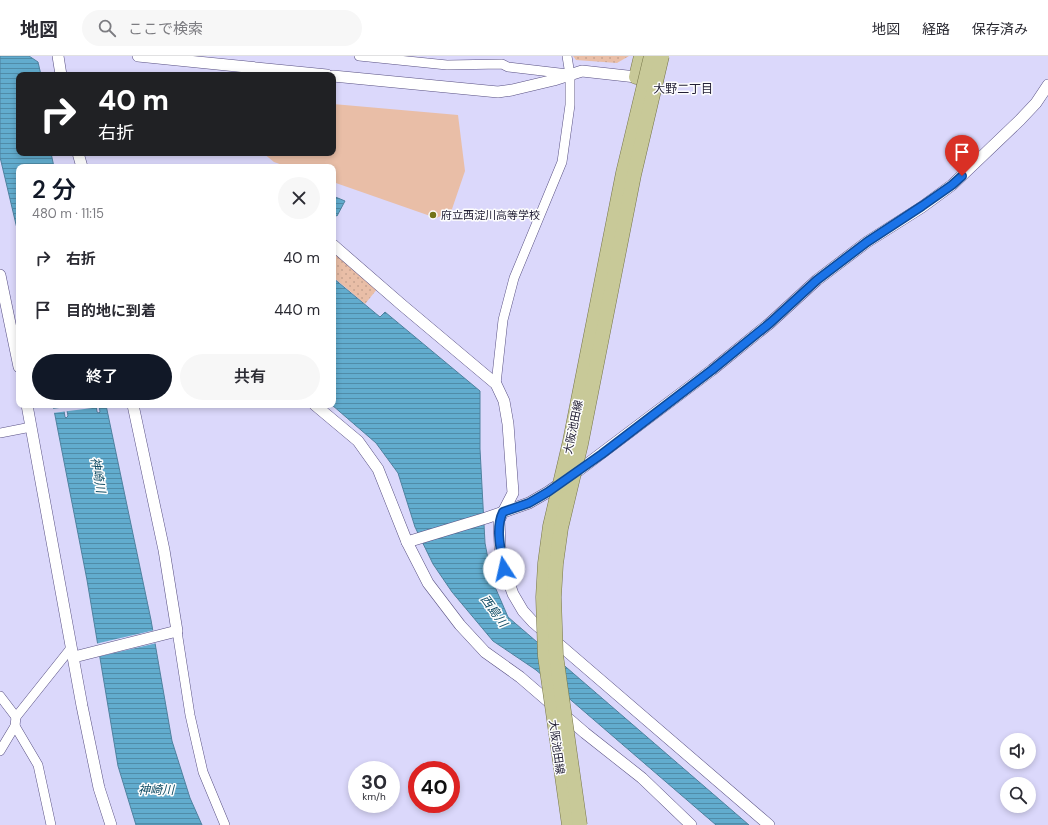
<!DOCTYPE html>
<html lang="ja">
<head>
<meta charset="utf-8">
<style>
  :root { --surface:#fff; --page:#f7f7f7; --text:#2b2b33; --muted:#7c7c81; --line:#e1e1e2; --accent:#111827 }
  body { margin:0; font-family:"DM Sans","Noto Sans JP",sans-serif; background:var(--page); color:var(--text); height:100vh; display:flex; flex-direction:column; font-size:15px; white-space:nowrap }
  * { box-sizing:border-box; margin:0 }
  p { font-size:13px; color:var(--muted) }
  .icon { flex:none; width:22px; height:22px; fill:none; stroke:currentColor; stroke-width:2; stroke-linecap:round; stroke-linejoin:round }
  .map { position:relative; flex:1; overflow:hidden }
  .sheet { position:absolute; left:16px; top:108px; width:320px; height:244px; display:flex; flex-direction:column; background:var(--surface); border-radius:8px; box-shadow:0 2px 6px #0003 }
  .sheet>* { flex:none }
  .hud { position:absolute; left:16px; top:16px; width:320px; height:84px; border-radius:8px; box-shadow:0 2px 6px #0003; background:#202124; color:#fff; overflow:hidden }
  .tools { position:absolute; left:1000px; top:677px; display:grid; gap:8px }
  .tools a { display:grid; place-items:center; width:36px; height:36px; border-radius:50%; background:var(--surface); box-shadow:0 2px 6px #0003; font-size:20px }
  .speed { position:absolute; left:348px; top:705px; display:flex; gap:8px; font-size:20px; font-weight:700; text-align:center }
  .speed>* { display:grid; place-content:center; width:52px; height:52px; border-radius:50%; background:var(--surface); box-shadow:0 2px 6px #0003; line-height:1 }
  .speed small { font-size:10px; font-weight:400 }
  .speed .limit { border:6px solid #d22; background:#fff; color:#111 }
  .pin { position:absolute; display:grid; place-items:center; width:34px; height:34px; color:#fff; margin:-41px -17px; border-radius:50% 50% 50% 0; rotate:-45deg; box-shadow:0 0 4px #0007 }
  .pin .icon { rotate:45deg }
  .me { position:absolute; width:44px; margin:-22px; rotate:350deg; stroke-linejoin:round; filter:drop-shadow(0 0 3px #0008) }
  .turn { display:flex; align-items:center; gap:14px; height:84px; padding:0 16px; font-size:18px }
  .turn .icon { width:52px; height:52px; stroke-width:2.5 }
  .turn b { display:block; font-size:28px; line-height:34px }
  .round { display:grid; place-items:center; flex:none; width:42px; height:42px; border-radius:21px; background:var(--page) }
  .head { display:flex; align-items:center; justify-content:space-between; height:68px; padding:0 16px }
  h1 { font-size:24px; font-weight:600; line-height:30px; color:var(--accent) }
  .primary-button { display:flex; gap:8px; margin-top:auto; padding:8px 16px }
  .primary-button a { flex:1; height:46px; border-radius:24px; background:var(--accent); color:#fff; font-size:16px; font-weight:600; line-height:46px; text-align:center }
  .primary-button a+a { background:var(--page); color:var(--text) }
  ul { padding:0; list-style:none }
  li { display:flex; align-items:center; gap:12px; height:52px; padding:0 16px }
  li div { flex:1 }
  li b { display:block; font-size:15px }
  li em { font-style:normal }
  header { display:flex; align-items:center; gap:24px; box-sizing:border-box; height:56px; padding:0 20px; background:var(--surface); border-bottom:1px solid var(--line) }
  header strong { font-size:19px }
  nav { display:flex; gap:22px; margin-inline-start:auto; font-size:14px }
  .search { width:280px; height:36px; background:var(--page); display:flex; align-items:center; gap:10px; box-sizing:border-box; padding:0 14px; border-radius:22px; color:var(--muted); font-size:15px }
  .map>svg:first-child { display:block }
  .park { fill:url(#park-dots) }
  .pitch { fill:#e9bea7 }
  .water { fill:url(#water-rules); stroke:#4f82a0 }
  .pier { fill:#dbd8fb }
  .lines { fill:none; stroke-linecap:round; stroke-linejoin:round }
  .minor-casing { stroke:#585083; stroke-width:10 }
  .tertiary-casing { stroke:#585083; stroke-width:12 }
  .primary-casing { stroke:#77764a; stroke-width:15 }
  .minor { stroke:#fff; stroke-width:9 }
  .tertiary { stroke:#fff; stroke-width:11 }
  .primary { stroke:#c8c998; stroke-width:14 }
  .primary-bridge-casing { stroke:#77764a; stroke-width:15; stroke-linecap:butt }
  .primary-bridge { stroke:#c8c998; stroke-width:14 }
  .route-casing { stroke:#114b97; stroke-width:10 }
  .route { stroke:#1a73e8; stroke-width:7 }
  .poi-dot { fill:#727317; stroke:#fdfdfd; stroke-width:1.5 }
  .labels { text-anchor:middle; stroke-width:3; stroke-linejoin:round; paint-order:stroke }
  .poi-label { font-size:11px; fill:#232036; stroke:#fdfdfd; text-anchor:start }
  .street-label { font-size:11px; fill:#232036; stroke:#fdfdfd }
  .neighbourhood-label { font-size:12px; fill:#232036; stroke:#fdfdfd }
  .water-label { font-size:12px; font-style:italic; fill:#104d65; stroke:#fdfdfd }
</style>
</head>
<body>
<header>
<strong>地図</strong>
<div class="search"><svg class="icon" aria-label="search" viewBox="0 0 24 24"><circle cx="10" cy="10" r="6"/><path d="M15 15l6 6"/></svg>ここで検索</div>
<nav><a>地図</a><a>経路</a><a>保存済み</a></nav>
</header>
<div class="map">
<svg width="1048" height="769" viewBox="0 0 1048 769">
  <defs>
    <pattern id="park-dots" width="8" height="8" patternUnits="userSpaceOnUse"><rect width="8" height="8" fill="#e9bea7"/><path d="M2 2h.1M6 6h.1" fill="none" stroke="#c8a390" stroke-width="1.8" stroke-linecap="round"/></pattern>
    <pattern id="water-rules" width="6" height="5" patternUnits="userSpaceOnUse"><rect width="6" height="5" fill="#62acce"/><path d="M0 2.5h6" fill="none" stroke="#508ca8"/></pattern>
  </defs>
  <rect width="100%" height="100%" fill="#dbd8fb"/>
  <g class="park">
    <polygon points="573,0 629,0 617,7 576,4"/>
    <polygon points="333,193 378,232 365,248 333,221"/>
  </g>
  <polygon class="pitch" points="333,48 458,59 465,115 451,156 436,162 333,126 333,111 288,111 274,106 263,97 333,97"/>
  <g class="water">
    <polygon points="0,0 29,0 38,6 41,19 19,19 19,97 51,97 54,111 19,111 19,181 0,101"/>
    <polygon points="333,140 345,145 337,160 333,158"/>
    <polygon points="333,222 380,261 385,256 480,335 480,393 485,487 492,524 508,561 749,769 716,769 536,614 493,585 452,536 433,508 415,471 398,417 376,387 332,349"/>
    <polygon points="53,349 63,349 65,361 66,362 68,360 66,349 96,349 97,356 99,357 100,356 99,349 106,349 151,564 172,685 190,742 202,769 136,769 118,710 87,524"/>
  </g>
  <g class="pier">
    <polygon points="81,349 108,350 53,357 52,353"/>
    <polygon points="155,574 157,587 97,601 95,588"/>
  </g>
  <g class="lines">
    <g class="minor-casing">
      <g id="minor">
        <polyline points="359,0 447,9 502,8 508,11 568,18"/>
        <polyline points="496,328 503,264 514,222 562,106 570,49 570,19 567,0"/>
        <polyline points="0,377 31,371"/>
        <polyline points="177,575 190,659 203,716 225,769"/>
        <polyline points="0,640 16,661"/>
        <polyline points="15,670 38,709 51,769"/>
        <polyline points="0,695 15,670 16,661 71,592"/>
      </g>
    </g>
    <g class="tertiary-casing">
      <g id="tertiary">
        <polyline points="58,0 61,19"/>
        <polyline points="138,0 327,19"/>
        <polyline points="333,20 498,36 512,34 554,24 582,15 636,21"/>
        <polyline points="78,97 82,111"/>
        <polyline points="333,189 402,249 496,328 504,345 508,368 513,437 499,464 500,491 504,513 513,538 523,555 533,566 769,769"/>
        <polyline points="0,219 19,311"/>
        <polyline points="27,349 82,650 99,732 111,769"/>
        <polyline points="315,349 358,385 378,413 407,486 428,527 460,569 485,596 520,621 585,677 642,722 691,769"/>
        <polyline points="407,486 486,462 529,447 548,436 578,415 712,314 770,267 817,224 867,186 922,151 952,129 1020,64 1036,47 1048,29"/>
        <polyline points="74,601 177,575 164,494 133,349"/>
      </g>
    </g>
    <g class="primary-casing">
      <polyline id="primary" points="641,0 636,21 656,25"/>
    </g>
    <use href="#minor" class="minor"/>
    <use href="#tertiary" class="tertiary"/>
    <use href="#primary" class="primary"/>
    <g class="primary-bridge-casing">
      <g id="primary-bridge">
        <polyline points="569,769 545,600 543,541 545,507 550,470 570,385 623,117 651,0"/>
        <polyline points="580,769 556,599 554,541 556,508 561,472 581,388 634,119 662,0"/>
      </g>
    </g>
    <use href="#primary-bridge" class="primary-bridge"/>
  </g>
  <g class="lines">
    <g class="route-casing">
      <path id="route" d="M504,513C501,495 495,472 503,456L529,447L548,436L602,398L712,314L770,267L817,224L867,186L922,150L952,129L962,120"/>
    </g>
    <use href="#route" class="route"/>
  </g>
  <circle class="poi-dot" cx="433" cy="159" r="4"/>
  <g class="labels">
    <g class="poi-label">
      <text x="441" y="163">府立西淀川高等学校</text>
    </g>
    <g class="street-label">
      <text transform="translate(573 371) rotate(-78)" y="4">大阪池田線</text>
      <text transform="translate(557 691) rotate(82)" y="4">大阪池田線</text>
    </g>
    <g class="neighbourhood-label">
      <text x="683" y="37">大野二丁目</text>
    </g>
    <g class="water-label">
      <text transform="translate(98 419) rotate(80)" y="4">神崎川</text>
      <text transform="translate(494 555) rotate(54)" y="4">西島川</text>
      <text x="156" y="738">神崎川</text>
    </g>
  </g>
</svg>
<div class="tools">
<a><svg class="icon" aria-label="sound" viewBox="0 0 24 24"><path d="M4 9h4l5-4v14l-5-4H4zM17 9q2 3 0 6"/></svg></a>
<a><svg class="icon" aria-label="search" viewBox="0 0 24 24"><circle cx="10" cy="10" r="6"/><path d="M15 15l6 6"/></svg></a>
</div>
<div class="speed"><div>30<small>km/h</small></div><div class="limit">40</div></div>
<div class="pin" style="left:962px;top:120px;background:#d93025"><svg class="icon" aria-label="arrive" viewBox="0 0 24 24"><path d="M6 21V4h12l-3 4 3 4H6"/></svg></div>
<svg class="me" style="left:504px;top:513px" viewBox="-20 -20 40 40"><circle r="19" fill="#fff"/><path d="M0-13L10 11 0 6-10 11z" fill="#1a73e8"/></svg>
<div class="hud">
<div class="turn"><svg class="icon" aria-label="right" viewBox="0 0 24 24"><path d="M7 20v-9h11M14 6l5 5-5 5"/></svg><div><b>40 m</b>右折</div></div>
</div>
<section class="sheet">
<div class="head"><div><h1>2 分</h1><p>480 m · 11:15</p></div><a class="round"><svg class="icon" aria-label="close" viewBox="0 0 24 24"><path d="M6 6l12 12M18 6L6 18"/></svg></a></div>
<ul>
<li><svg class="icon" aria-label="right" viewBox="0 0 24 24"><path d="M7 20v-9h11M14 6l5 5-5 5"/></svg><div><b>右折</b></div><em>40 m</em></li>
<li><svg class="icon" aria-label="arrive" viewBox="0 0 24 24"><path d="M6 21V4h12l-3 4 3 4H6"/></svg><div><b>目的地に到着</b></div><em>440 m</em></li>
</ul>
<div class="primary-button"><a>終了</a><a>共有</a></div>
</section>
</div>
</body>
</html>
